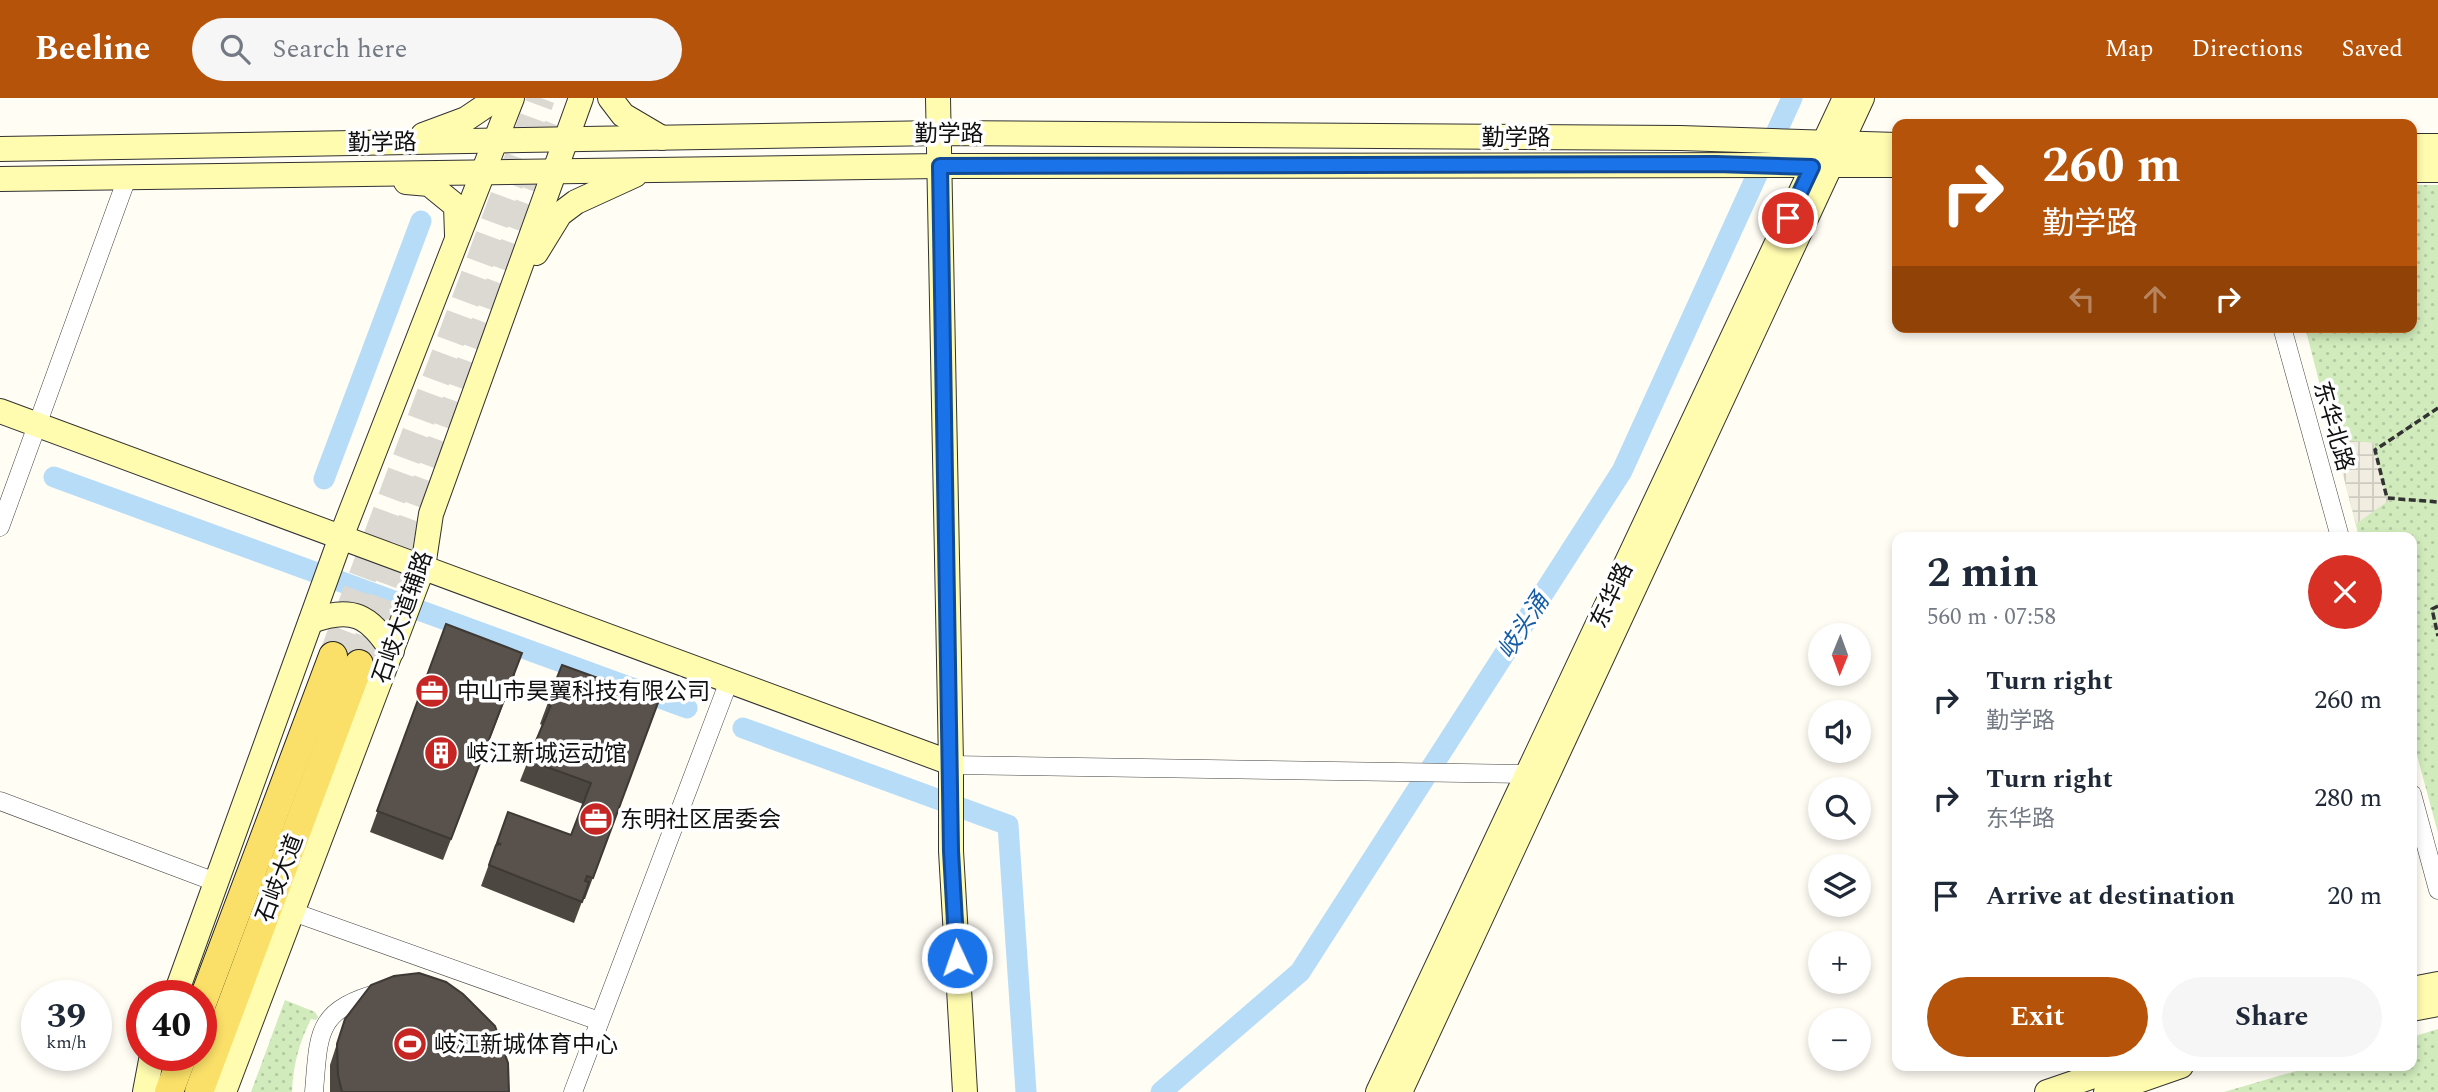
<!DOCTYPE html>
<html lang="en">
<head>
<meta charset="utf-8">
<style>
  :root { --surface:#fff; --page:#f6f6f7; --text:#1f2937; --muted:#747a83; --accent:#b45309 }
  body { margin:0; font-family:Spectral,"Noto Sans SC",serif; background:var(--page); color:var(--text); height:100vh; display:flex; flex-direction:column; font-size:26px; white-space:nowrap }
  * { box-sizing:border-box; margin:0 }
  p { font-size:23px; color:var(--muted) }
  .icon { flex:none; width:38px; height:38px; fill:none; stroke:currentColor; stroke-width:2; stroke-linecap:round; stroke-linejoin:round }
  .map { position:relative; flex:1; overflow:hidden }
  .panel { position:absolute; left:1892px; top:434px; width:525px; height:539px; display:flex; flex-direction:column; background:var(--surface); border-radius:14px; box-shadow:0 4px 10px #0003 }
  .panel>* { flex:none }
  .banner { position:absolute; left:1892px; top:21px; width:525px; height:214px; border-radius:14px; box-shadow:0 4px 10px #0003; background:#b45309; color:#fff; overflow:hidden }
  .needle { width:46px; rotate:181deg }
  .buttons { position:absolute; left:1808px; top:525px; display:grid; gap:14px }
  .buttons a { display:grid; place-items:center; width:63px; height:63px; border-radius:50%; background:var(--surface); box-shadow:0 4px 10px #0003; font-size:35px }
  .speed { position:absolute; left:21px; top:882px; display:flex; gap:14px; font-size:35px; font-weight:700; text-align:center }
  .speed>* { display:grid; place-content:center; width:91px; height:91px; border-radius:50%; background:var(--surface); box-shadow:0 4px 10px #0003; line-height:1 }
  .speed small { font-size:18px; font-weight:400 }
  .speed .limit { border:10px solid #d22; background:#fff; color:#111 }
  .pin { position:absolute; display:grid; place-items:center; width:60px; height:60px; color:#fff; margin:-30px; border:4px solid #fff; border-radius:50%; box-shadow:0 2px 7px #0007 }
  .me { position:absolute; width:77px; margin:-38px; rotate:357deg; stroke-linejoin:round; filter:drop-shadow(0 0 5px #0008) }
  .turn { display:flex; align-items:center; gap:24px; height:147px; padding:0 35px; font-size:32px }
  .turn .icon { width:91px; height:91px; stroke-width:2.5 }
  .turn b { display:block; font-size:49px; line-height:60px }
  .lanes { display:flex; align-items:center; height:66px; padding:0 35px; background:#0003; justify-content:center; gap:35px; direction:ltr }
  .lanes .off { opacity:.35 }
  .round { display:grid; place-items:center; flex:none; width:74px; height:74px; border-radius:37px; background:var(--page) }
  .summary { display:flex; align-items:center; justify-content:space-between; height:119px; padding:0 35px }
  h1 { font-size:42px; font-weight:700; line-height:52px }
  .button { display:flex; gap:14px; margin-top:auto; padding:14px 35px }
  .button a { flex:1; height:80px; border-radius:42px; background:var(--accent); color:#fff; font-size:28px; font-weight:700; line-height:80px; text-align:center }
  .button a+a { background:var(--page); color:var(--text) }
  ul { padding:0; list-style:none }
  li { display:flex; align-items:center; gap:21px; height:98px; padding:0 35px }
  li div { flex:1 }
  li b { display:block; font-size:26px }
  li em { font-style:normal }
  header { display:flex; align-items:center; gap:42px; box-sizing:border-box; height:98px; padding:0 35px; background:var(--accent); color:#fff }
  header strong { font-size:33px }
  nav { display:flex; gap:38px; margin-inline-start:auto; font-size:24px }
  .search { width:490px; height:63px; background:var(--page); display:flex; align-items:center; gap:18px; box-sizing:border-box; padding:0 24px; border-radius:38px; color:var(--muted); font-size:26px }
  .map>svg:first-child { display:block }
  .green { fill:url(#green-dots) }
  .plaza { fill:url(#plaza-grid) }
  .lines { fill:none; stroke-linecap:round; stroke-linejoin:round }
  .canal { stroke:#b7dcf8; stroke-width:21 }
  .primary-tunnel { stroke:#dbd9d2; stroke-width:28; stroke-dasharray:28 14; stroke-linecap:butt }
  .street-casing { stroke:#434343; stroke-width:19 }
  .secondary-casing { stroke:#323232; stroke-width:26 }
  .primary-casing { stroke:#212121; stroke-width:30 }
  .path { stroke:#323232; stroke-width:3.5; stroke-dasharray:7 3.5; stroke-linecap:butt }
  .street { stroke:#fff; stroke-width:18 }
  .secondary { stroke:#fffbaf; stroke-width:24 }
  .primary { stroke:#fae068; stroke-width:28 }
  .wall { fill:#4d4741 }
  .building { fill:#59524c; stroke:#3e3935; stroke-width:2 }
  .route-casing { stroke:#114b97; stroke-width:18 }
  .route { stroke:#1a73e8; stroke-width:12 }
  .labels { text-anchor:middle; stroke-width:7; stroke-linejoin:round; paint-order:stroke }
  .street-label { font-size:23px; fill:#101010; stroke:#fff }
  .poi-label { font-size:23px; fill:#101010; stroke:#fff; text-anchor:start }
  .water-label { font-size:24px; font-style:italic; fill:#155ea6; stroke:#fff }
</style>
</head>
<body>
<header>
<strong>Beeline</strong>
<div class="search"><svg class="icon" aria-label="search" viewBox="0 0 24 24"><circle cx="10" cy="10" r="6"/><path d="M15 15l6 6"/></svg>Search here</div>
<nav><a>Map</a><a>Directions</a><a>Saved</a></nav>
</header>
<div class="map">
<svg width="2438" height="994" viewBox="0 0 2438 994">
  <defs>
    <pattern id="green-dots" width="8" height="8" patternUnits="userSpaceOnUse" patternTransform="scale(1.75)"><rect width="8" height="8" fill="#d1ebbc"/><path d="M2 2h.1M6 6h.1" fill="none" stroke="#b2c8a1" stroke-width="1.8" stroke-linecap="round"/></pattern>
    <pattern id="plaza-grid" width="8" height="8" patternUnits="userSpaceOnUse" patternTransform="scale(1.75)"><rect width="8" height="8" fill="#f1eee1"/><path d="M0 4h8M4 0v8" fill="none" stroke="#cecbc0"/></pattern>
  </defs>
  <rect width="100%" height="100%" fill="#fffdf4"/>
  <g class="green">
    <polygon points="2412,87 2438,87 2438,735 2412,639 2412,439 2359,439 2305,229 2412,229"/>
    <path d="M285,902L315,914L318,919L316,922L311,921C299,945 293,967 292,994H251Z"/>
    <polygon points="2438,931 2438,994 2224,994 2313,968 2412,968 2412,939"/>
  </g>
  <polygon class="plaza" points="2334,341 2373,345 2387,400 2388,403 2356,426"/>
  <g class="lines">
    <g class="canal">
      <polyline points="54,379 687,610"/>
      <polyline points="324,381 421,123"/>
      <polyline points="743,630 1008,727 1026,994"/>
      <polyline points="1161,994 1300,874 1622,373 1792,0"/>
    </g>
    <g class="primary-tunnel">
      <polyline points="333,558 541,0"/>
      <polyline points="359,566 561,20"/>
    </g>
    <g class="street-casing">
      <g id="street">
        <polyline points="2282,229 2340,439"/>
        <polyline points="0,429 127,80"/>
        <polyline points="951,667 1526,676"/>
        <polyline points="2412,696 2438,792"/>
        <polyline points="0,703 218,785"/>
        <polyline points="293,814 599,923"/>
        <path d="M314,994C319,933 316,912 382,894"/>
        <polyline points="573,994 729,583"/>
      </g>
    </g>
    <g class="secondary-casing">
      <g id="secondary">
        <polyline points="610,0 623,17 662,40"/>
        <polyline points="423,37 466,21 497,0"/>
        <polyline points="2412,48 2438,48"/>
        <polyline points="0,51 939,35 1680,40 1897,47"/>
        <polyline points="2412,72 2438,72"/>
        <polyline points="0,81 940,68 1897,67"/>
        <polyline points="406,84 429,86 456,108 457,137"/>
        <polyline points="536,155 560,116 576,104 635,77"/>
        <polyline points="0,313 951,665 938,0"/>
        <path d="M311,523C352,508 369,517 392,553"/>
        <polyline points="951,667 951,753 965,994"/>
        <polyline points="2412,891 2438,886"/>
        <polyline points="175,898 341,439 512,0"/>
        <polyline points="2412,911 2438,906"/>
        <polyline points="145,994 152,957"/>
        <polyline points="224,994 423,469 431,416 581,0"/>
        <polyline points="1378,994 1845,0"/>
        <polyline points="1400,994 1862,0"/>
        <polyline points="2047,994 2123,968"/>
        <polyline points="2106,994 2181,968"/>
      </g>
    </g>
    <g class="primary-casing">
      <g id="primary">
        <polyline points="201,908 333,558"/>
        <polyline points="169,994 183,957"/>
        <polyline points="199,994 359,566"/>
      </g>
    </g>
    <g class="path">
      <polyline points="2438,310 2375,352 2387,400 2438,404"/>
      <polyline points="2438,508 2432,511 2438,538"/>
    </g>
    <use href="#street" class="street"/>
    <use href="#secondary" class="secondary"/>
    <use href="#primary" class="primary"/>
  </g>
  <g class="wall">
    <polygon points="446,526 515,576 443,762 370,734"/>
    <polygon points="562,567 659,602 585,801 583,801 574,825 481,788 508,714 571,737 583,706 520,683 542,627 540,626"/>
    <polygon points="345,921 509,994 330,994 330,967"/>
  </g>
  <g class="building">
    <polygon points="446,526 522,555 451,741 377,713"/>
    <polygon points="562,567 659,602 593,780 587,778 585,783 589,784 582,804 489,767 496,747 501,746 497,745 508,714 571,737 591,685 528,662 551,607 547,605"/>
    <polygon points="419,875 446,884 463,896 495,928 508,965 509,994 342,994 338,977 337,946 345,921 371,887 394,878"/>
  </g>
  <g class="lines">
    <g class="route-casing">
      <polyline id="route" points="957,860 951,753 940,68 1716,66 1812,69 1788,120"/>
    </g>
    <use href="#route" class="route"/>
  </g>
  <defs>
    <g id="office-disc" transform="scale(1.75)"><circle r="9.5" fill="#c52624" stroke="#fff"/><path d="M-6-3h4V-5.5h4V-3h4V5H-6ZM-1-4.5V-3h2v-1.5ZM-6 0V1H6V0Z" fill="#fff"/></g>
    <g id="building-disc" transform="scale(1.75)"><circle r="9.5" fill="#c52624" stroke="#fff"/><path d="M-4-6H4V6H1V3H-1V6H-4ZM-2.5-4.3h1.7v1.8h-1.7ZM.8-4.3h1.7v1.8H.8ZM-2.5-1h1.7V.8h-1.7ZM.8-1h1.7V.8H.8Z" fill="#fff"/></g>
    <g id="stadium-disc" transform="scale(1.75)"><circle r="9.5" fill="#c52624" stroke="#fff"/><path d="M0-5a6.5 5 0 1 0 0 10a6.5 5 0 1 0 0-10ZM-3.5-1.8h7v3.6h-7Z" fill="#fff"/></g>
  </defs>
  <g fill-rule="evenodd">
    <use href="#office-disc" x="432" y="593"/>
    <use href="#building-disc" x="441" y="655"/>
    <use href="#office-disc" x="596" y="721"/>
    <use href="#stadium-disc" x="410" y="946"/>
  </g>
  <g class="labels">
    <g class="street-label">
      <text x="949" y="43">勤学路</text>
      <text x="1516" y="47">勤学路</text>
      <text transform="translate(382 44) rotate(-1)" y="8">勤学路</text>
      <text transform="translate(2334 328) rotate(74)" y="8">东华北路</text>
      <text transform="translate(1611 497) rotate(-65)" y="8">东华路</text>
      <text transform="translate(402 519) rotate(-71)" y="8">石岐大道辅路</text>
      <text transform="translate(279 780) rotate(-69)" y="8">石岐大道</text>
    </g>
    <g class="poi-label">
      <text x="457" y="601">中山市昊翼科技有限公司</text>
      <text x="466" y="663">岐江新城运动馆</text>
      <text x="620" y="729">东明社区居委会</text>
      <text x="434" y="954">岐江新城体育中心</text>
    </g>
    <g class="water-label">
      <text transform="translate(1523 528) rotate(-57)" y="8">岐头涌</text>
    </g>
  </g>
</svg>
<div class="buttons">
<a><svg class="needle" viewBox="-14 -14 28 28"><path d="M0-13l5 13h-10z" fill="#e53935"/><path d="M0 13l5-13h-10z" fill="#747a83"/></svg></a>
<a><svg class="icon" aria-label="sound" viewBox="0 0 24 24"><path d="M4 9h4l5-4v14l-5-4H4zM17 9q2 3 0 6"/></svg></a>
<a><svg class="icon" aria-label="search" viewBox="0 0 24 24"><circle cx="10" cy="10" r="6"/><path d="M15 15l6 6"/></svg></a>
<a><svg class="icon" aria-label="layers" viewBox="0 0 24 24"><path d="M12 4l9 5-9 5-9-5zM3 14l9 5 9-5"/></svg></a>
<a>+</a>
<a>−</a>
</div>
<div class="speed"><div>39<small>km/h</small></div><div class="limit">40</div></div>
<div class="pin" style="left:1788px;top:120px;background:#d93025"><svg class="icon" aria-label="arrive" viewBox="0 0 24 24"><path d="M6 21V4h12l-3 4 3 4H6"/></svg></div>
<svg class="me" style="left:957px;top:860px" viewBox="-20 -20 40 40"><circle r="17" fill="#1a73e8" stroke="#fff" stroke-width="3"/><path d="M0-11L8 9 0 5-8 9z" fill="#fff"/></svg>
<div class="banner">
<div class="turn"><svg class="icon" aria-label="right" viewBox="0 0 24 24"><path d="M7 20v-9h11M14 6l5 5-5 5"/></svg><div><b>260 m</b>勤学路</div></div>
<div class="lanes"><svg class="icon off" aria-label="left" viewBox="0 0 24 24"><path d="M17 20v-9H6M10 6l-5 5 5 5"/></svg><svg class="icon off" aria-label="ahead" viewBox="0 0 24 24"><path d="M12 20V5M6 11l6-6 6 6"/></svg><svg class="icon" aria-label="right" viewBox="0 0 24 24"><path d="M7 20v-9h11M14 6l5 5-5 5"/></svg></div>
</div>
<section class="panel">
<div class="summary"><div><h1>2 min</h1><p>560 m · 07:58</p></div><a class="round" style="background:#d93025;color:#fff"><svg class="icon" aria-label="close" viewBox="0 0 24 24"><path d="M6 6l12 12M18 6L6 18"/></svg></a></div>
<ul>
<li><svg class="icon" aria-label="right" viewBox="0 0 24 24"><path d="M7 20v-9h11M14 6l5 5-5 5"/></svg><div><b>Turn right</b><p>勤学路</p></div><em>260 m</em></li>
<li><svg class="icon" aria-label="right" viewBox="0 0 24 24"><path d="M7 20v-9h11M14 6l5 5-5 5"/></svg><div><b>Turn right</b><p>东华路</p></div><em>280 m</em></li>
<li><svg class="icon" aria-label="arrive" viewBox="0 0 24 24"><path d="M6 21V4h12l-3 4 3 4H6"/></svg><div><b>Arrive at destination</b></div><em>20 m</em></li>
</ul>
<div class="button"><a>Exit</a><a>Share</a></div>
</section>
</div>
</body>
</html>
